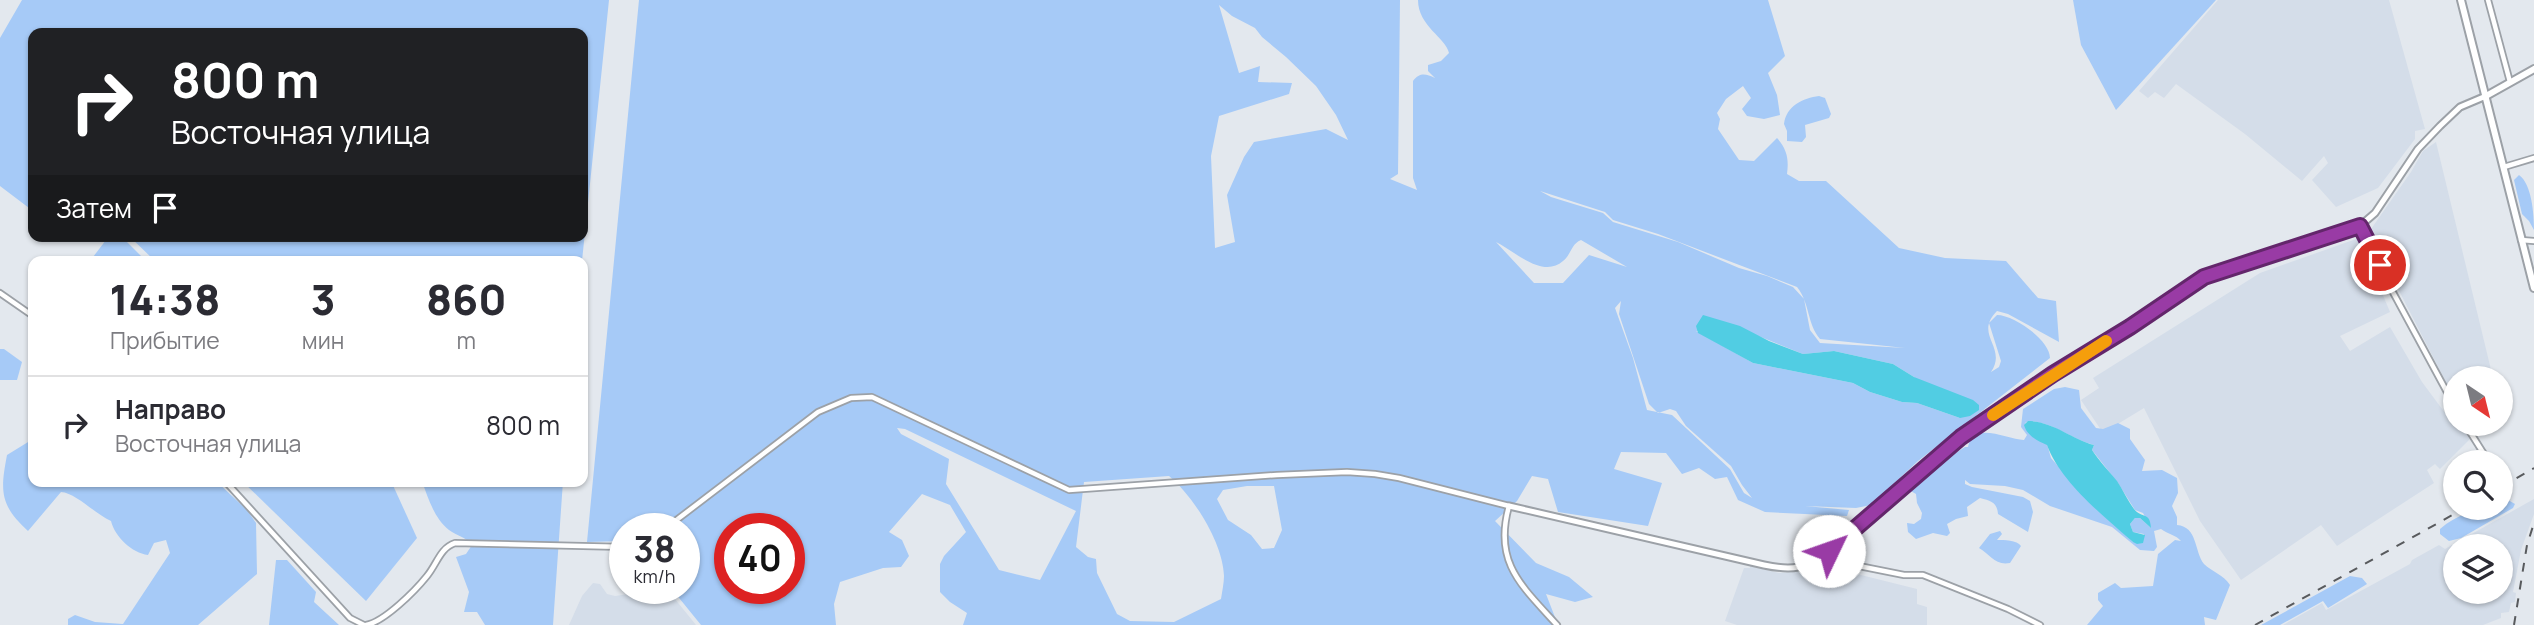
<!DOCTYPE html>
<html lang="ru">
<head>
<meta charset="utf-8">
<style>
  :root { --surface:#fff; --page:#f2f2f3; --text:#2b2b33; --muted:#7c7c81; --line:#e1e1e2 }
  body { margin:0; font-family:Manrope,sans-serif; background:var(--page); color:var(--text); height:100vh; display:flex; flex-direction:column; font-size:26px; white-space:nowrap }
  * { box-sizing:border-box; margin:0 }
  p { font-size:23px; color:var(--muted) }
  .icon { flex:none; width:38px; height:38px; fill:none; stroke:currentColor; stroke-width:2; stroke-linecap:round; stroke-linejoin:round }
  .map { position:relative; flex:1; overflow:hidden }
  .sheet { position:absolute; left:28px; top:256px; width:560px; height:231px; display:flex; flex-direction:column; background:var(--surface); border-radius:14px; box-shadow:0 2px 5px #0004 }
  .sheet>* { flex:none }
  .top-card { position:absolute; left:28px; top:28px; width:560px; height:214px; border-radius:14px; box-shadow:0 2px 5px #0004; background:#202124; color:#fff; overflow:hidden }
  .needle { width:46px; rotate:145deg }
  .buttons { position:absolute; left:2443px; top:366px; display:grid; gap:14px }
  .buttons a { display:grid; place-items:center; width:70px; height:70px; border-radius:50%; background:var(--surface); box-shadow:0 2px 5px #0004; font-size:35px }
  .speed { position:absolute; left:609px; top:513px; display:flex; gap:14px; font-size:35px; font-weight:700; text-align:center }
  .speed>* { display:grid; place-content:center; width:91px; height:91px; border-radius:50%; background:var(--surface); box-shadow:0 2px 5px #0004; line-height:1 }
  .speed small { font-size:18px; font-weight:400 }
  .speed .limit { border:10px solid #d22; background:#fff; color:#111 }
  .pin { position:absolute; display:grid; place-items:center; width:60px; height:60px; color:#fff; margin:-30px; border:4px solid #fff; border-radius:50%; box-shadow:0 2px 7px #0007 }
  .me { position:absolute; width:77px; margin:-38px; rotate:48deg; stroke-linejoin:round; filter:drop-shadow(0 0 5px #0008) }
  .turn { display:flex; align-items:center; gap:24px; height:147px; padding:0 28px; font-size:32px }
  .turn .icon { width:91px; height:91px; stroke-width:2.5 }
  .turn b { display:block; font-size:49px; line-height:60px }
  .then { display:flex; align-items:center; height:66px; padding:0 28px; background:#0003; gap:14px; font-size:26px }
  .eta { display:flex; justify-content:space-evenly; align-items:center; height:119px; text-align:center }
  .eta b { font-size:42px; font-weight:800; line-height:49px }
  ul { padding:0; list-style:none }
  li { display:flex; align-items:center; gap:21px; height:98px; padding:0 28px; border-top:2px solid var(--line) }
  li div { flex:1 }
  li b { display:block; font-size:26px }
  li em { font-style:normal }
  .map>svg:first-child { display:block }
  .built { fill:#d4dde9; fill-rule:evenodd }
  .green { fill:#a6caf7; fill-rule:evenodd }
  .water { fill:#51cde3 }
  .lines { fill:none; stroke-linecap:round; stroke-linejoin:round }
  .minor-casing { stroke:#9ca1a7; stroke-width:8 }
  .tertiary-casing { stroke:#9ca1a7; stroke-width:9 }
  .secondary-casing { stroke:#9ca1a7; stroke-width:10 }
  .minor { stroke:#fff; stroke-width:4.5 }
  .tertiary { stroke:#fff; stroke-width:5 }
  .secondary { stroke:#fff; stroke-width:6 }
  .rail { stroke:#585a5d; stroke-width:2; stroke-dasharray:9 9; stroke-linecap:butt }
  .route-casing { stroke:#63266b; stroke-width:18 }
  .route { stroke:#993ba5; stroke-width:12 }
  .slow { stroke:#f59e0b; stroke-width:12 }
</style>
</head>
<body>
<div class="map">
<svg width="2534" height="625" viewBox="0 0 2534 625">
  <rect width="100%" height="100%" fill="#e3e8ee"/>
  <g class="built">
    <polygon points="2218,0 2389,0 2425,129 2415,131 2415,139 2378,188 2336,207 2312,180 2328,163 2324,156 2302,181 2245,134 2176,84 2164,98 2155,92 2148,98 2139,91"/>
    <polygon points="2436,142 2493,378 2455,378 2455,400 2369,232 2411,172 2423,151"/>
    <polygon points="2359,238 2390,312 2340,336 2350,351 2390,327 2422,382 2451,421 2454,419 2455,424 2460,424 2470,439 2440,469 2435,464 2427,470 2434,483 2337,546 2321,525 2241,580 2200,521 2144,408 2103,433 2081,400 2099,388 2093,378 2260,273"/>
    <path d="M2534,499V514L2521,550L2513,592L2516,593L2515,602L2511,603L2509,612L2501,613V618L2483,625H2283L2322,603L2326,610L2410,564L2412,560L2439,545L2445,549ZM2455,546H2501V592H2455Z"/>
    <polygon points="1750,566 1779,573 1823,569 1825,566 1917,589 1917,604 1927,607 1927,625 1737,625 1725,621 1744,568 1750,568"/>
    <polygon points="593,583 600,584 607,594 615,596 629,594 637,588 666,588 696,625 569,625 582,596"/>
  </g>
  <g class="green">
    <polygon points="22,0 609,0 582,261 155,261 129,236 583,236 583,33 33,33 33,211 0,186 0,38"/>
    <path d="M639,0H1400L1398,174L1390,179L1417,190L1413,178V81C1420,72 1426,74 1435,78L1428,71V65L1441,61L1449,53C1446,38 1418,26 1418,0H1768L1785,56L1768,73L1777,95L1780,115L1764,119L1747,116L1742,109L1751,98L1743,86L1726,99L1717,113L1720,119L1718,129L1739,160L1754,161L1777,138C1787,149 1789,159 1787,174L1799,181H1826L1899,248L1945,258L2006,261L2038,298L2056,301L2059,342L2008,314L1997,311C1973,335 2008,347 1991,372L1999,367L2001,361L1989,323L1997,315C2014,315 2050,340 2050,358L1918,461L1871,505L1856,508L1805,506L1849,510L1847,516L1765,512L1738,500L1727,477L1715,479L1699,468L1682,474L1666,453L1621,452L1614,469L1662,483L1648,526L1558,512L1548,479L1532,476L1517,501L1495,521L1536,563L1569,577L1593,597L1575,602L1546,594L1558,625H963L967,613L950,602L940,592V564L944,556L966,532L950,505L922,494L889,532L902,540L909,556L901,567L883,568L840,582L834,604L836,625H701L671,588H684V528H625V541L587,542ZM1219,5L1232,16L1255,28L1262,37L1286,57L1316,86L1336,115L1348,140L1326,129L1254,142L1244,157L1227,195L1235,242L1215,248L1211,156L1219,116L1289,94L1292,83L1258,82L1260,66L1239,73ZM1540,191L1605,212L1613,220L1658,234L1797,287C1810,303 1807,324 1820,339L1905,348L1820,343L1810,330L1804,299L1793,287L1767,276L1739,268L1678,242L1613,222L1603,213L1551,197ZM1581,240L1627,267L1589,255L1563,283H1534L1496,242C1514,251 1543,279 1563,261C1571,255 1571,244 1581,240ZM1621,301L1619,314L1649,404L1658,413L1670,409L1676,411L1686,426L1731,466L1742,485L1752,498L1744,493L1730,469L1672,415L1647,410L1633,358L1615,308ZM1696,331L1756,335L1803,354L1834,351L1893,364L1914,377L1960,418L1917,403L1902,402L1870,392L1853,383L1753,363ZM897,428L905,429L1076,511L1040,580L999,570L946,484L949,459L901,434ZM1169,476C1194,497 1223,543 1224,576C1224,583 1222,592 1221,599L1174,622L1130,621L1117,614L1097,573L1096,559L1088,557L1076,547L1084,482ZM1247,486H1274L1282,530L1274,548L1262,549L1251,535L1228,520L1217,499L1223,490ZM730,528H789V588H730Z"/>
    <polygon points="2073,0 2216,0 2116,110 2081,45"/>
    <path d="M1819,96L1825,98L1831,114L1829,118L1805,125L1806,137L1802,142L1787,141V131L1784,124C1786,106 1803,98 1819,96Z"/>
    <path d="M2519,175C2532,184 2534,215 2534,230L2529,221L2522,214L2514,180Z"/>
    <polygon points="109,236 121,236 146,261 90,261"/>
    <polygon points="0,349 4,349 22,362 17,380 0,380"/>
    <path d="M2065,387L2079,390L2081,408L2096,428L2103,429L2118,423L2130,429V439L2145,460L2142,471L2162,470L2177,478L2178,493L2172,506L2177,517V525C2198,527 2194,551 2204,564C2212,572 2223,574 2230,585L2216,620L2204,617L2205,625H2087L2103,606L2098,600V593L2115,583L2121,588L2153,586L2158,554L2175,540L2181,541C2176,535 2168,534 2161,529L2154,531L2157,547L2154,551L2140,550L2112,527L2050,506L2023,490L2005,486L1970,484L1965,480V484L1972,487L2023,497L2030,501L2033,512L2028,532L1998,514C1997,502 1991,501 1980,498L1967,507L1968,516L1956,519L1947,524L1950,533L1947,536L1933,533L1916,539L1908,532L1907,523L1914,524L1921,519L1922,513L1917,503L1916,494L1909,490L1921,475L1965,447H1968C1973,420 2007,440 2024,440L2027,435L2021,427L2023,409L2054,389ZM2029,421C2052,422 2072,439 2094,445L2092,450L2118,483L2135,510L2143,513L2151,528L2140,518H2135L2130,524L2133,532L2144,534V538L2133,542L2091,504L2051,458L2047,444L2025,423Z"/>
    <path d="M33,439V481H216L247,510L256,523L257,574L198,625H68V619L75,615L95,622L123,624L170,553L166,540L154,543L148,555C132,553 115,537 111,521C95,514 76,493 61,492L28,531C0,505 0,492 7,455Z"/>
    <polygon points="242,481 391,481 417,538 366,601"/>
    <path d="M422,481H563L553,625H485L477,612H464L469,592L456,557L466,554L472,545C466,537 457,536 449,530C434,518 428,498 422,481Z"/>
    <path d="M2508,500L2515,504L2513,508L2461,538L2449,541L2440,534V529C2457,514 2478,508 2501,508V504Z"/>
    <path d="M2000,531L2002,534L1997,540C2004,540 2017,540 2021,546L2010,563C1995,566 1990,554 1979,548L1990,534Z"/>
    <polygon points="276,560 287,560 316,592 314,602 339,625 269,625"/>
    <polygon points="2350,576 2362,578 2367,584 2328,608 2323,601 2280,625 2261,625"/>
  </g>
  <g class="water">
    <polygon points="1703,315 1740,326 1769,341 1803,354 1834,351 1893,364 1914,377 1973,400 1979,405 1979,410 1970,416 1960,418 1917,403 1902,402 1870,392 1853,383 1753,363 1698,333 1696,326"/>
    <path d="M2028,421C2052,421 2072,439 2094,445L2092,450C2099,461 2109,471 2117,481C2123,490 2128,501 2134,509C2142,519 2150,511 2151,528L2140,518H2135L2130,524L2133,532L2145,535L2143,543L2137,544L2133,542C2103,516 2060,481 2047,445C2038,441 2027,436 2024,425Z"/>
  </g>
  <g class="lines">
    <g class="minor-casing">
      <g id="minor">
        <polyline points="2488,0 2510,82"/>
        <polyline points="2504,167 2534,158"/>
        <polyline points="2360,226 2389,285 2455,407"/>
        <polyline points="2521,240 2534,241"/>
        <polyline points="0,293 33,316"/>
        <polyline points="2465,424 2489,462"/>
        <polyline points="225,481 350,618 364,625"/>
        <path d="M666,528L818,412L851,398L872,397L1069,490L1277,475L1347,472L1375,474L1399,478L1509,506C1493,563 1522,586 1557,625"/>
        <polyline points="1829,551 1836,560 1844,563 1904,575 1923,575 2008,609 2040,625"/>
        <path d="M366,625C384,622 415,591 427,576C437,564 440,548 455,543L625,547"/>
      </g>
    </g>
    <g class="tertiary-casing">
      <path id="tertiary" d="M1509,506L1764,565C1792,571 1806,569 1829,551L1961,437L2053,374L2130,327L2204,277L2360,226L2375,213L2418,149L2440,126L2460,107L2486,96"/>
    </g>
    <g class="secondary-casing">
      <g id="secondary">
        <polyline points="2461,0 2534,288"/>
        <polyline points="2486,96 2534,69"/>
      </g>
    </g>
    <use href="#minor" class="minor"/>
    <use href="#tertiary" class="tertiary"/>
    <use href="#secondary" class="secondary"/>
    <g class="rail">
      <polyline points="2501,487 2534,468"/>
      <polyline points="2255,625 2465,508"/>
      <polyline points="2514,625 2527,545 2534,523"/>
    </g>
  </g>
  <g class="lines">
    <g class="route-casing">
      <polyline id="route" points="1829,551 1961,437 2053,374 2130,327 2204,277 2360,226 2380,265"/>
    </g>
    <use href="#route" class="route"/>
    <polyline class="slow" points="1993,415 2106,341"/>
  </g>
</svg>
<div class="buttons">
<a><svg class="needle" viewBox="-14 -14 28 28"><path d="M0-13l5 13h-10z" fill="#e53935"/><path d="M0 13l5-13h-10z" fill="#7c7c81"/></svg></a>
<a><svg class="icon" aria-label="search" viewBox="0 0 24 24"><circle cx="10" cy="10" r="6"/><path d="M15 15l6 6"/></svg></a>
<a><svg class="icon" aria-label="layers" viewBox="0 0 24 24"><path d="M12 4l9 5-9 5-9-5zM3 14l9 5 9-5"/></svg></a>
</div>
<div class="speed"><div>38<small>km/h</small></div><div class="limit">40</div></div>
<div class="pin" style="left:2380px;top:265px;background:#d93025"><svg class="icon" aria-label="arrive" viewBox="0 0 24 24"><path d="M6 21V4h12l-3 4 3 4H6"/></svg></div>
<svg class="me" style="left:1829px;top:551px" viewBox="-20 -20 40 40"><circle r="19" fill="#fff"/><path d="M0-13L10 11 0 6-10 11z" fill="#993ba5"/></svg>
<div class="top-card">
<div class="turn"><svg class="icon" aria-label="right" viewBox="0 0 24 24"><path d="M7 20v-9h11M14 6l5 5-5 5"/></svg><div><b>800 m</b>Восточная улица</div></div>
<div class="then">Затем<svg class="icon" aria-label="arrive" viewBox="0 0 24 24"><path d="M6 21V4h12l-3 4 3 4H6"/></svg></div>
</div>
<section class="sheet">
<div class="eta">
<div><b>14:38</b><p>Прибытие</p></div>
<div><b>3</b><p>мин</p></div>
<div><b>860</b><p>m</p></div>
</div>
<ul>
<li><svg class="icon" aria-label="right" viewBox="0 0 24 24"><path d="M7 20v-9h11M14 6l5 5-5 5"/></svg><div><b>Направо</b><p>Восточная улица</p></div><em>800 m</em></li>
</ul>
</section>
</div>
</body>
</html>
